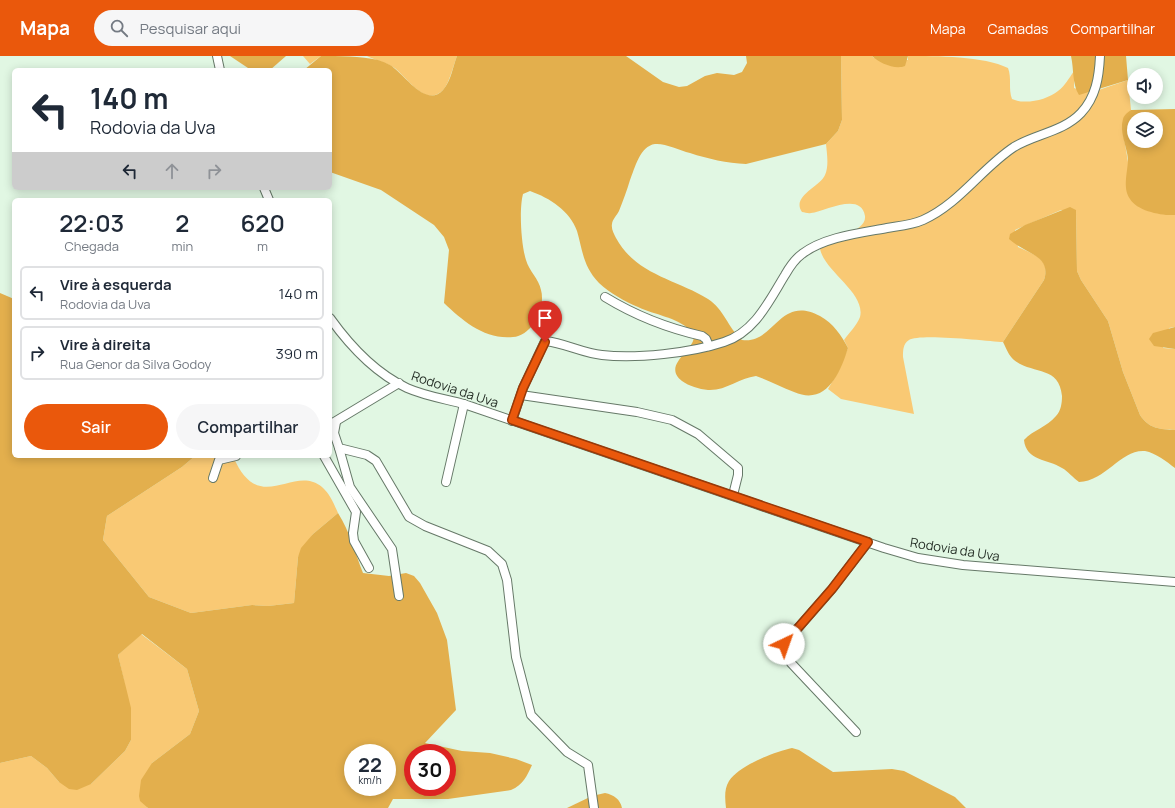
<!DOCTYPE html>
<html lang="pt">
<head>
<meta charset="utf-8">
<style>
  :root { --surface:#fff; --page:#f6f6f7; --text:#1f2937; --muted:#747a83; --line:#e0e1e3; --accent:#ea580c }
  body { margin:0; font-family:Manrope,sans-serif; background:var(--page); color:var(--text); height:100vh; display:flex; flex-direction:column; font-size:15px; white-space:nowrap }
  * { box-sizing:border-box; margin:0 }
  p { font-size:13px; color:var(--muted) }
  .icon { flex:none; width:22px; height:22px; fill:none; stroke:currentColor; stroke-width:2; stroke-linecap:round; stroke-linejoin:round }
  .map { position:relative; flex:1; overflow:hidden }
  .details { position:absolute; left:12px; top:142px; width:320px; height:260px; display:flex; flex-direction:column; background:var(--surface); border-radius:6px; box-shadow:0 2px 10px #0003 }
  .details>* { flex:none }
  .guide { position:absolute; left:12px; top:12px; width:320px; height:122px; border-radius:6px; box-shadow:0 2px 10px #0003; background:#fff; color:var(--text); overflow:hidden }
  .fabs { position:absolute; left:1127px; top:12px; display:grid; gap:8px }
  .fabs a { display:grid; place-items:center; width:36px; height:36px; border-radius:50%; background:var(--surface); box-shadow:0 2px 10px #0003; font-size:20px }
  .speed { position:absolute; left:344px; top:688px; display:flex; gap:8px; font-size:20px; font-weight:700; text-align:center }
  .speed>* { display:grid; place-content:center; width:52px; height:52px; border-radius:50%; background:var(--surface); box-shadow:0 2px 10px #0003; line-height:1 }
  .speed small { font-size:10px; font-weight:400 }
  .speed .limit { border:6px solid #d22; background:#fff; color:#111 }
  .pin { position:absolute; display:grid; place-items:center; width:34px; height:34px; color:#fff; margin:-41px -17px; border-radius:50% 50% 50% 0; rotate:-45deg; box-shadow:0 0 4px #0007 }
  .pin .icon { rotate:45deg }
  .me { position:absolute; width:44px; margin:-22px; rotate:42deg; stroke-linejoin:round; filter:drop-shadow(0 0 3px #0008) }
  .turn { display:flex; align-items:center; gap:14px; height:84px; padding:0 12px; font-size:18px }
  .turn .icon { width:52px; height:52px; stroke-width:2.5 }
  .turn b { display:block; font-size:28px; line-height:34px }
  .lanes { display:flex; align-items:center; height:38px; padding:0 12px; background:#0003; justify-content:center; gap:20px; direction:ltr }
  .lanes .off { opacity:.35 }
  .eta { display:flex; justify-content:space-evenly; align-items:center; height:68px; text-align:center }
  .eta b { font-size:24px; font-weight:600; line-height:28px }
  .primary-button { display:flex; gap:8px; margin-top:auto; padding:8px 12px }
  .primary-button a { flex:1; height:46px; border-radius:24px; background:var(--accent); color:#fff; font-size:16px; font-weight:600; line-height:46px; text-align:center }
  .primary-button a+a { background:var(--page); color:var(--text) }
  ul { padding:0; list-style:none }
  li { display:flex; align-items:center; gap:12px; height:54px; margin:0 8px 6px; padding:0 4px; border:2px solid var(--line); border-radius:6px }
  li div { flex:1 }
  li b { display:block; font-size:15px }
  li em { font-style:normal }
  header { display:flex; align-items:center; gap:24px; box-sizing:border-box; height:56px; padding:0 20px; background:var(--accent); color:#fff }
  header strong { font-size:19px }
  nav { display:flex; gap:22px; margin-inline-start:auto; font-size:14px }
  .search { width:280px; height:36px; background:var(--page); display:flex; align-items:center; gap:10px; box-sizing:border-box; padding:0 14px; border-radius:22px; color:var(--muted); font-size:15px }
  .map>svg:first-child { display:block }
  .green { fill:#f9c974 }
  .forest { fill:#e3af4d; fill-rule:evenodd }
  .lines { fill:none; stroke-linecap:round; stroke-linejoin:round }
  .minor-casing { stroke:#667968; stroke-width:10 }
  .minor { stroke:#fff; stroke-width:8 }
  .route-casing { stroke:#983908; stroke-width:10 }
  .route { stroke:#ea580c; stroke-width:7 }
  .labels { text-anchor:middle; stroke-width:3; stroke-linejoin:round; paint-order:stroke }
  .street-label { font-size:13px; fill:#242d25; stroke:#e1f7e3 }
</style>
</head>
<body>
<header>
<strong>Mapa</strong>
<div class="search"><svg class="icon" aria-label="search" viewBox="0 0 24 24"><circle cx="10" cy="10" r="6"/><path d="M15 15l6 6"/></svg>Pesquisar aqui</div>
<nav><a>Mapa</a><a>Camadas</a><a>Compartilhar</a></nav>
</header>
<div class="map">
<svg width="1175" height="752" viewBox="0 0 1175 752">
  <rect width="100%" height="100%" fill="#e1f7e3"/>
  <g class="green">
    <polygon points="303,0 321,0 310,8"/>
    <path d="M367,0H457C453,10 450,26 443,34C425,53 406,19 393,11C385,6 375,4 367,0Z"/>
    <path d="M841,0H872L874,2L908,4V0C936,0 984,0 1008,12C1012,22 1008,33 1012,43C1025,49 1047,44 1058,35C1065,30 1069,22 1074,15V32L1090,37L1128,24L1131,54L1123,64V76L1128,106L1168,159H1175V271L1169,272L1163,292L1175,293V374C1160,373 1149,373 1140,359L1123,316L1108,265L1081,224L1077,215L1076,154H1061L1015,174L1018,191C1035,199 1051,203 1044,224L1003,286C987,285 919,277 909,284C903,288 903,294 903,301L914,358L841,343L828,333L838,316L848,292L844,284C849,277 857,269 860,261C866,237 825,216 820,193C831,181 867,176 865,160C861,135 824,156 811,157C808,158 805,156 802,156C791,140 820,131 825,119C829,110 827,98 826,88L838,75L842,64Z"/>
    <path d="M195,400H233C259,462 293,407 322,431C330,438 334,448 338,457L313,478L298,501L294,547L268,550L252,549L191,557L149,541L103,484L107,460L182,411Z"/>
    <polygon points="141,578 187,613 199,655 190,678 152,707 147,751 148,752 0,752 0,707 31,700 47,712 59,726 91,728 125,695 131,684 124,625 118,599"/>
  </g>
  <g class="forest">
    <polygon points="230,0 286,0 270,14 251,14"/>
    <path d="M321,0C338,0 361,0 378,4C383,6 390,8 394,12C406,21 427,52 443,34C451,25 453,10 457,0H626L663,26L679,31L687,30L705,20L717,17L734,19L742,16L747,7L746,0H841L842,64L838,75L826,88L746,108C727,107 708,103 690,97C679,94 665,87 655,88C640,90 635,112 630,124C627,134 623,145 619,155C617,159 612,164 612,168C611,173 614,178 616,182C636,219 676,223 708,243C724,253 728,272 742,284C774,289 779,238 820,260C833,267 842,280 848,292C840,318 826,350 794,336C781,331 770,325 756,320C739,322 726,335 708,334C699,333 689,330 682,325C658,306 707,290 690,274C676,261 655,259 638,251C624,245 610,237 599,227C583,210 583,196 577,175C570,155 550,142 530,135L523,138C519,153 521,188 526,204C529,215 539,223 541,234C546,252 532,280 513,281C485,284 463,265 444,247L449,194L444,181L434,169L381,134L330,116V14H304Z"/>
    <path d="M872,0H908L905,10C895,14 879,7 872,0Z"/>
    <path d="M1071,0H1126L1128,24L1079,39C1072,28 1074,13 1071,0Z"/>
    <path d="M1175,53V159C1162,160 1137,155 1130,143C1122,132 1128,115 1128,103C1127,91 1119,75 1123,63C1124,59 1128,56 1131,54ZM1134,63H1156V85H1134Z"/>
    <path d="M1070,151L1076,154L1077,215L1081,224L1108,265L1123,316L1140,359C1149,373 1160,373 1175,374V412C1167,406 1156,397 1145,395C1121,393 1106,425 1079,426C1073,422 1068,415 1062,412C1048,403 1026,405 1024,384C1033,374 1047,371 1056,360C1061,355 1062,347 1062,340C1059,309 1033,319 1014,304C1009,300 1006,292 1003,286L1044,224C1052,199 1025,198 1009,183L1010,178L1025,169Z"/>
    <path d="M0,237L14,243V400H195L182,411L107,460L103,484L149,541L191,557L252,549L268,550L294,547L298,501L301,492L313,478L338,457C350,476 355,497 363,517L389,520L406,517L414,520L420,527L437,557L447,584L456,654L425,687L462,695L490,697L516,703L532,709C527,720 523,729 511,734L448,743H393L388,752H148L140,745L139,740L141,724L152,707L190,678L199,655L187,613L142,578L118,599L131,652V684L125,695L91,728L77,734L69,733L59,726L47,712L31,700L0,707ZM353,697H387V731H353ZM413,697H447V731H413Z"/>
    <polygon points="1175,271 1175,293 1154,290 1149,283 1153,277"/>
    <path d="M792,692L799,694L833,716L892,713L904,715L955,741L966,752H726C725,743 724,733 729,725C740,709 774,696 792,692Z"/>
    <path d="M605,737C614,739 620,743 622,752H567L592,740Z"/>
  </g>
  <g class="lines">
    <g class="minor-casing">
      <g id="minor">
        <polyline points="217,0 220,14"/>
        <polyline points="264,132 269,144"/>
        <path d="M605,241C636,260 667,272 702,280L706,283L709,290"/>
        <path d="M330,262C350,290 375,317 407,332C425,340 445,343 464,348L884,492L918,502L963,509L1175,526"/>
        <polyline points="521,339 637,356 672,364 698,378 738,412 738,419 733,439"/>
        <path d="M512,365L523,332L545,285C565,287 582,297 602,299C636,303 691,297 724,286C755,276 769,245 785,219C789,212 795,203 802,198C824,181 860,177 887,172C899,170 912,169 923,164C959,148 982,112 1014,91C1035,78 1063,76 1081,57C1096,41 1099,21 1100,0"/>
        <polyline points="336,366 334,377 339,392 367,399 376,405 409,461 425,470 488,495 502,508 507,524 516,601 531,659 567,696 588,709 594,752"/>
        <polyline points="331,368 399,327"/>
        <polyline points="339,392 350,431 392,493 399,540"/>
        <polyline points="324,400 356,456 353,477 354,485 369,512"/>
        <polyline points="213,422 219,404 236,400"/>
        <polyline points="446,426 464,348"/>
        <polyline points="856,676 791,607 784,588 832,533 868,486"/>
      </g>
    </g>
    <use href="#minor" class="minor"/>
  </g>
  <g class="lines">
    <g class="route-casing">
      <polyline id="route" points="545,286 523,332 512,364 868,486 832,533 784,588"/>
    </g>
    <use href="#route" class="route"/>
  </g>
  <g class="labels">
    <g class="street-label">
      <text transform="translate(455 333) rotate(18)" y="5">Rodovia da Uva</text>
      <text transform="translate(955 493) rotate(9)" y="5">Rodovia da Uva</text>
    </g>
  </g>
</svg>
<div class="fabs">
<a><svg class="icon" aria-label="sound" viewBox="0 0 24 24"><path d="M4 9h4l5-4v14l-5-4H4zM17 9q2 3 0 6"/></svg></a>
<a><svg class="icon" aria-label="layers" viewBox="0 0 24 24"><path d="M12 4l9 5-9 5-9-5zM3 14l9 5 9-5"/></svg></a>
</div>
<div class="speed"><div>22<small>km/h</small></div><div class="limit">30</div></div>
<div class="pin" style="left:545px;top:286px;background:#d93025"><svg class="icon" aria-label="arrive" viewBox="0 0 24 24"><path d="M6 21V4h12l-3 4 3 4H6"/></svg></div>
<svg class="me" style="left:784px;top:588px" viewBox="-20 -20 40 40"><circle r="19" fill="#fff"/><path d="M0-13L10 11 0 6-10 11z" fill="#ea580c"/></svg>
<div class="guide">
<div class="turn"><svg class="icon" aria-label="left" viewBox="0 0 24 24"><path d="M17 20v-9H6M10 6l-5 5 5 5"/></svg><div><b>140 m</b>Rodovia da Uva</div></div>
<div class="lanes"><svg class="icon" aria-label="left" viewBox="0 0 24 24"><path d="M17 20v-9H6M10 6l-5 5 5 5"/></svg><svg class="icon off" aria-label="ahead" viewBox="0 0 24 24"><path d="M12 20V5M6 11l6-6 6 6"/></svg><svg class="icon off" aria-label="right" viewBox="0 0 24 24"><path d="M7 20v-9h11M14 6l5 5-5 5"/></svg></div>
</div>
<section class="details">
<div class="eta">
<div><b>22:03</b><p>Chegada</p></div>
<div><b>2</b><p>min</p></div>
<div><b>620</b><p>m</p></div>
</div>
<ul>
<li><svg class="icon" aria-label="left" viewBox="0 0 24 24"><path d="M17 20v-9H6M10 6l-5 5 5 5"/></svg><div><b>Vire à esquerda</b><p>Rodovia da Uva</p></div><em>140 m</em></li>
<li><svg class="icon" aria-label="right" viewBox="0 0 24 24"><path d="M7 20v-9h11M14 6l5 5-5 5"/></svg><div><b>Vire à direita</b><p>Rua Genor da Silva Godoy</p></div><em>390 m</em></li>
</ul>
<div class="primary-button"><a>Sair</a><a>Compartilhar</a></div>
</section>
</div>
</body>
</html>
